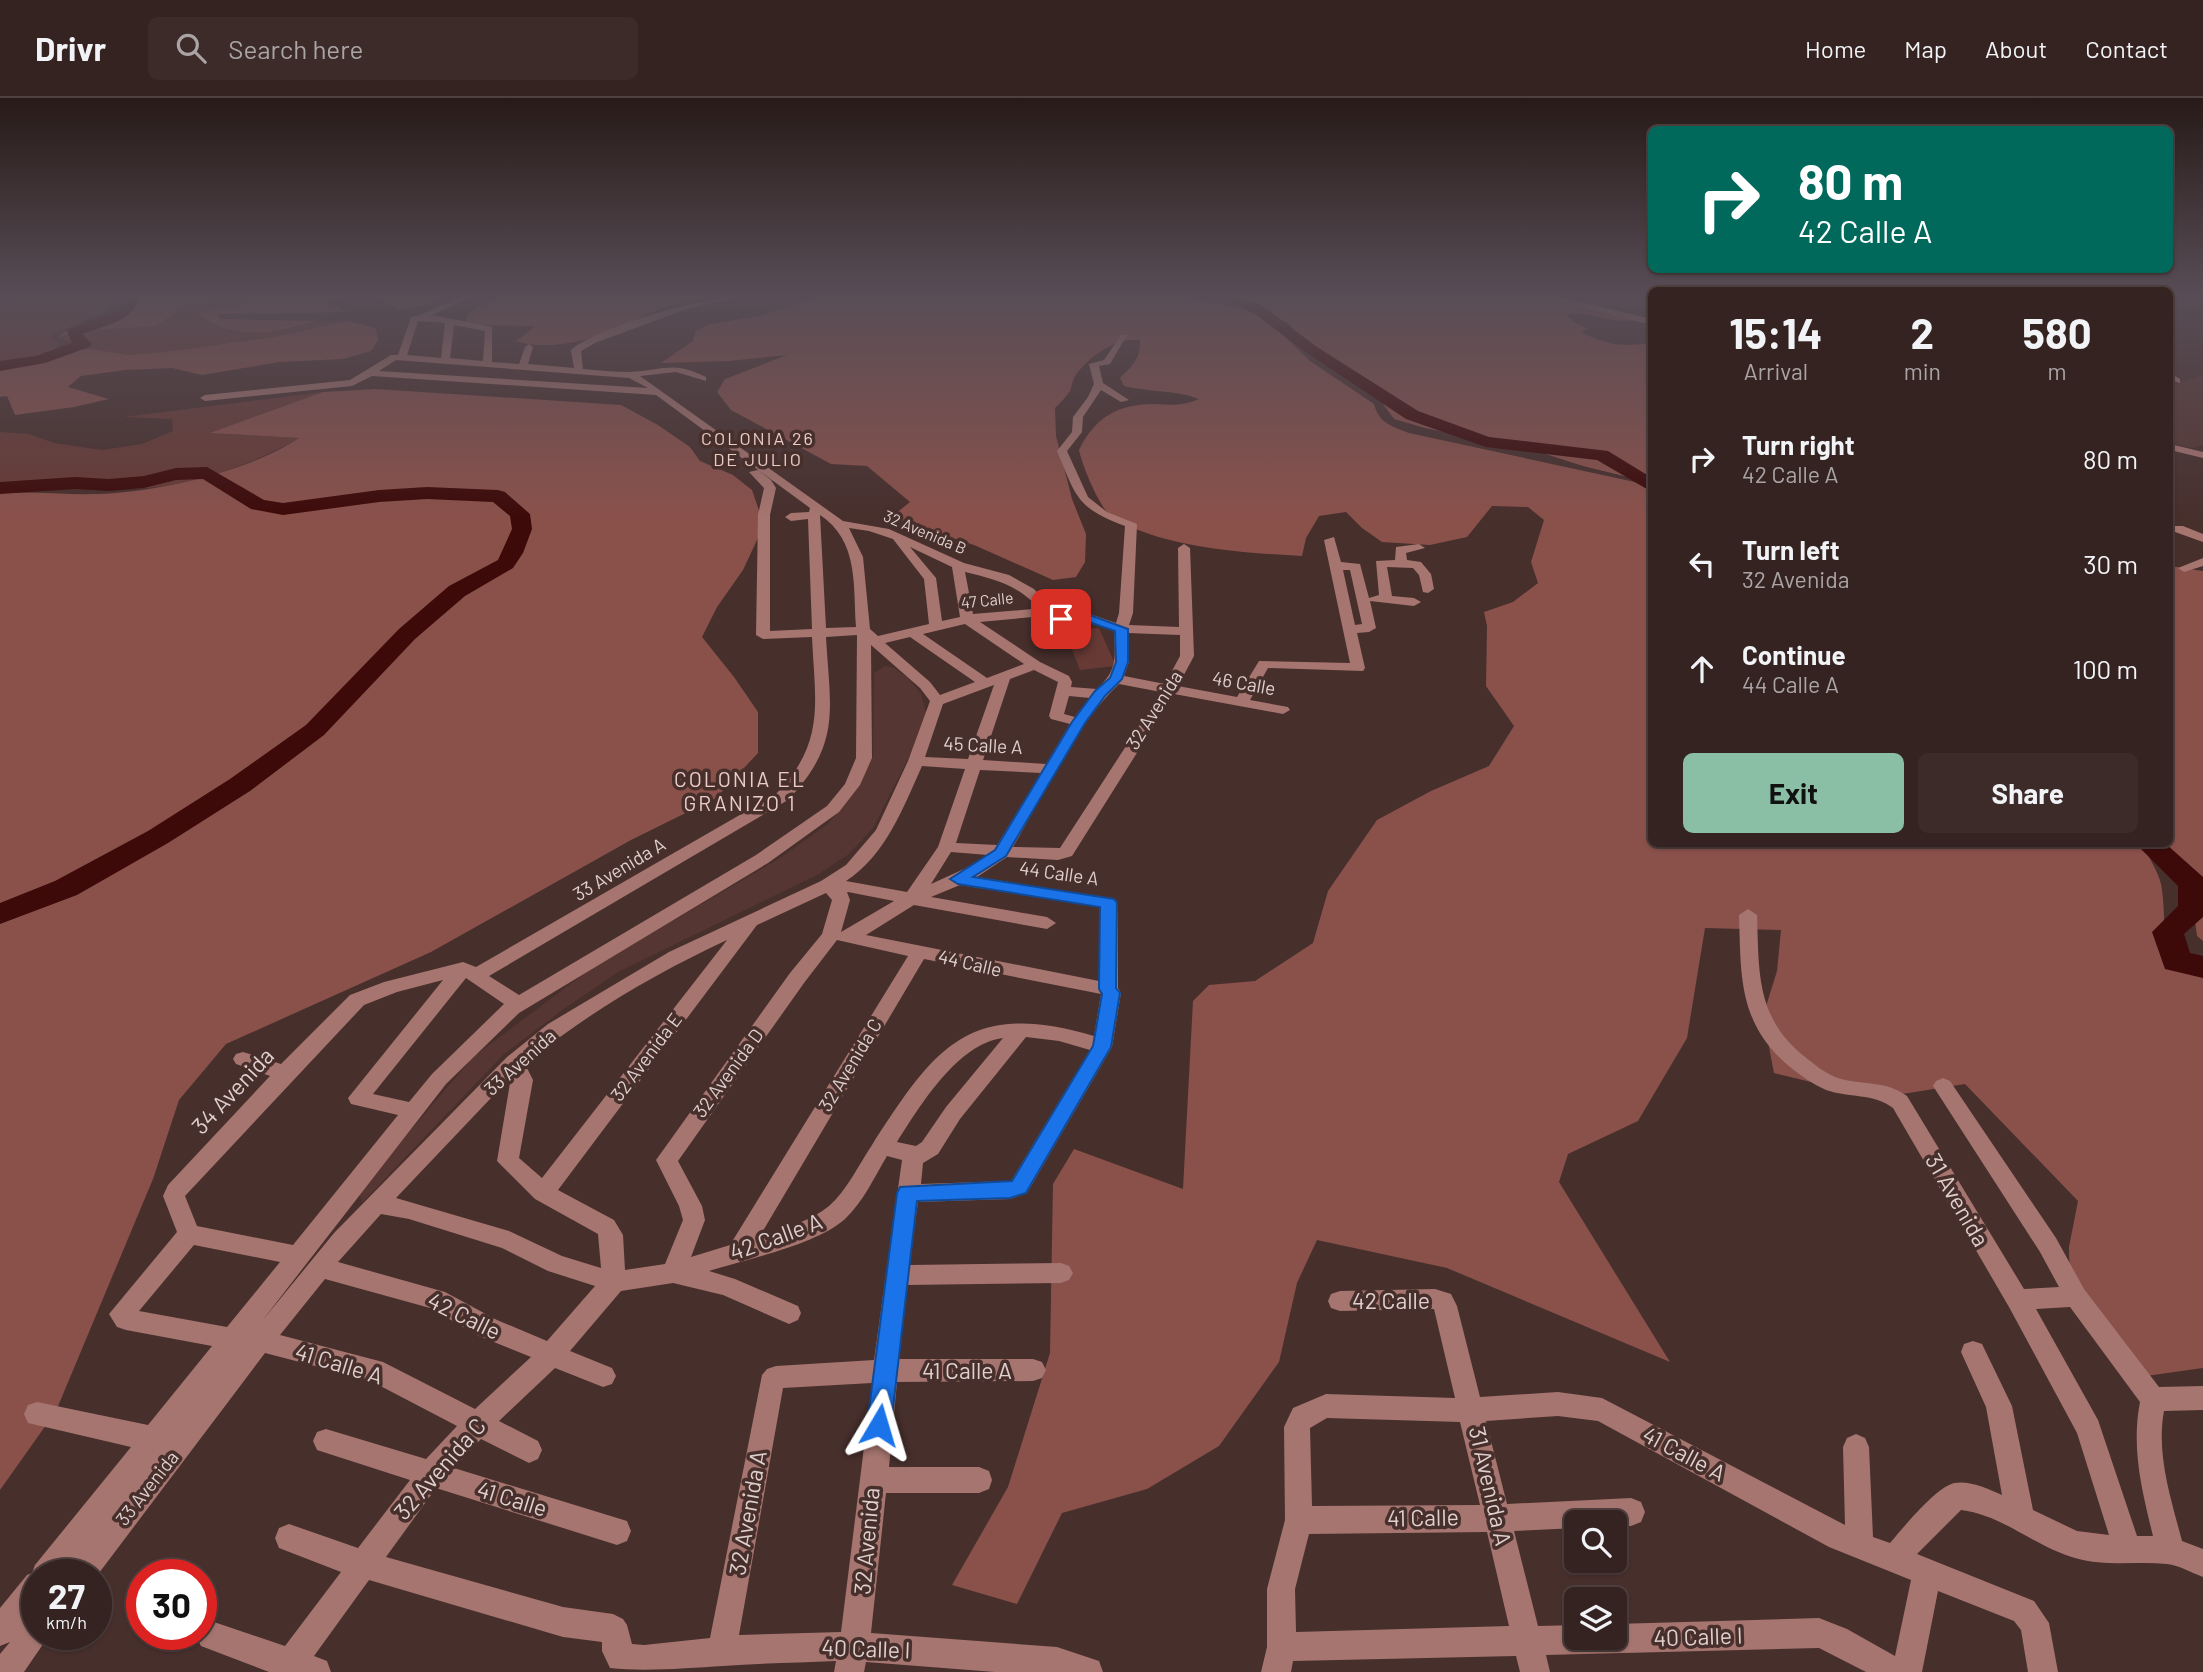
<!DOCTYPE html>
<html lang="en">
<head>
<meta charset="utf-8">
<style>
  :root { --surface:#352321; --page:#3d2b2a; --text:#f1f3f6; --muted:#aaa4a5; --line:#4f403f; --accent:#8abfa5 }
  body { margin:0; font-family:Barlow,sans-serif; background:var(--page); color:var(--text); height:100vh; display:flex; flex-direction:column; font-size:26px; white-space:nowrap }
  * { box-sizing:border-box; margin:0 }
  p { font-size:23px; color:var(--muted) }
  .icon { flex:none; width:38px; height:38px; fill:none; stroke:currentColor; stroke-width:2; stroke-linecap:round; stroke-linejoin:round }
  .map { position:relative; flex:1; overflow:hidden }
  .panel { position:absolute; left:1648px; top:189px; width:525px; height:560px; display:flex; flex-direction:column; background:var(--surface); border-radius:10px; box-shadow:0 2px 5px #0004,0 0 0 2px var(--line) }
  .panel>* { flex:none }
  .guide { position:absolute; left:1648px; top:28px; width:525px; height:147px; border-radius:10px; box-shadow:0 2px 5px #0004,0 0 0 2px var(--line); background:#00695c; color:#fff; overflow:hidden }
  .controls { position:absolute; left:1564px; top:1412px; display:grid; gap:14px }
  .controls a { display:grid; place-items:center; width:63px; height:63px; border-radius:10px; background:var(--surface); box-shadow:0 2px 5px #0004,0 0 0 2px var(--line); font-size:35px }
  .speed { position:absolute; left:21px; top:1461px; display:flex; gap:14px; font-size:35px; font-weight:700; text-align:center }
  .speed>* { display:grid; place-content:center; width:91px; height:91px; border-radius:50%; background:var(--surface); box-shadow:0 2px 5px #0004,0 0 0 2px var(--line); line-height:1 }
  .speed small { font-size:18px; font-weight:400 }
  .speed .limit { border:10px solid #d22; background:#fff; color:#111 }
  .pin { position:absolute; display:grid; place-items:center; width:60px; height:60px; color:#fff; margin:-30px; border-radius:14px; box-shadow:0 4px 10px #0006 }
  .me { position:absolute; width:77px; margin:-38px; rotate:7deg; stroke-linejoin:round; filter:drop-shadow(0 0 5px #0008) }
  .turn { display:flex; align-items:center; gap:24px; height:147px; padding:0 35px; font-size:32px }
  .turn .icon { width:91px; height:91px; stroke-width:2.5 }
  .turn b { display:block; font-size:49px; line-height:60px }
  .eta { display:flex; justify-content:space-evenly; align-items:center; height:119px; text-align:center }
  .eta b { font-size:42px; font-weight:700; line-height:49px }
  .button { display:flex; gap:14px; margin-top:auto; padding:14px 35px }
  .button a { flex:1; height:80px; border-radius:10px; background:var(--accent); color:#111; font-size:28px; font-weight:700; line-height:80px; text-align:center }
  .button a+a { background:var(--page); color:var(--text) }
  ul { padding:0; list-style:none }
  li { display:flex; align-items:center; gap:21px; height:105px; padding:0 35px }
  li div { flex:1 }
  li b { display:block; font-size:26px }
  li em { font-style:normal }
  header { display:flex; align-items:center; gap:42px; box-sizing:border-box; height:98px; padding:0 35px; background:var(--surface); border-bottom:2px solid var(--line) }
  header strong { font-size:33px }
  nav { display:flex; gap:38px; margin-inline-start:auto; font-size:24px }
  .search { width:490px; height:63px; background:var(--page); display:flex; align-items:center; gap:18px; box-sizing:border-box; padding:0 24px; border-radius:10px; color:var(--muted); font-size:26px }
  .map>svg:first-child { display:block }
  .built { fill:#563632 }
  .green { fill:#683a35 }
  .forest { fill:#8a514b }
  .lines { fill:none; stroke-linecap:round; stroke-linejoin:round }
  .river { fill:#3d0a09; fill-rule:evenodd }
  .minor { fill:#a6756f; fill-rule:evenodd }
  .route { fill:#1a73e8; stroke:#114b97; stroke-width:2 }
  .labels { text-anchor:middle; stroke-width:7; stroke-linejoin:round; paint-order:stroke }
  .far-street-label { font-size:16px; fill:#dfcfcd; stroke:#472f2c }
  .far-neighbourhood-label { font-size:18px; letter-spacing:2px; fill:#ebcbc7; stroke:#472f2c }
  .street-label { font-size:19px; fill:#dfcfcd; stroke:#472f2c }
  .neighbourhood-label { font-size:21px; letter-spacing:2px; fill:#ebcbc7; stroke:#472f2c }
  .near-street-label { font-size:23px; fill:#dfcfcd; stroke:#472f2c }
</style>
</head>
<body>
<header>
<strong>Drivr</strong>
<div class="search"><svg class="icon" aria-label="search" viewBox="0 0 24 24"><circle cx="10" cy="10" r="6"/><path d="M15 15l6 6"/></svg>Search here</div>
<nav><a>Home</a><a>Map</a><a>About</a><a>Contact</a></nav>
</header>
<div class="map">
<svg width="2203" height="1574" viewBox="0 0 2203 1574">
  <rect width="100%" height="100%" fill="#472f2c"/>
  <g class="built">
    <polygon points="2203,277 2203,347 2192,350 2170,345 2170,287"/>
    <polygon points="885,568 894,570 908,580 921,596 926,615 922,633 873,730 849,756 817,777 618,874 561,913 503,957 362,1105 359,1093 473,959 589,872 780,760 829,725 853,694 873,659 874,575"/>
  </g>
  <g class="green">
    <polygon points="23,198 123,198 104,214 52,236 51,241 60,246 52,253 40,257 0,265 0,209 3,203"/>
    <path d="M216,198H256L262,202L202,213C234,250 273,231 314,224C324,222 336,223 347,223L275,239L165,254L128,257L91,251L62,253L71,245L58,239L95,232L156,228L188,206Z"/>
    <path d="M323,294L212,335L300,340C255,365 199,386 146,390C98,394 49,388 0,390V334L29,336L54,345L102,352L142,346L173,333L172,321L123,319Z"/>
    <polygon points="1099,530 1116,568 1080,572 1065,534"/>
  </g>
  <g class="forest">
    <path d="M131,198H216L188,206L156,228L95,232L58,239C75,222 109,231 124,211L122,204Z"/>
    <path d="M256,198H348L325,203L347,214L218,216L220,221L316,223C273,235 238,244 199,217L202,214L261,202Z"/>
    <polygon points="376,198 450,198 431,206 398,212"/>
    <path d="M503,198H728C705,201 681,203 659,211C646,216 633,224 620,230C590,242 547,254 516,243L536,228L467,227L466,220L471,213Z"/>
    <path d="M822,198H1178L1240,210L1265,220L1310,263L1374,306C1379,325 1391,328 1409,335L1635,384L1652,392V746H2142C2148,758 2158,773 2161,786C2169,829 2153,856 2203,879V1270L2146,1278L2070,1198L2069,1149L2078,1103L1965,986L1877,1000L1774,975L1763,918L1777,873L1781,832L1705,830L1687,940L1638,1023L1568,1056L1559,1084L1670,1264L1447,1170L1317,1142L1297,1185L1279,1264L1219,1348L1147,1391L1062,1415L1017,1506L952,1487L1008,1389L1050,1255L1053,1086L1074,1051L1183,1091L1193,903L1209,887L1255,883L1313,845L1328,793L1377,722L1431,693L1489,668L1514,628L1486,588L1487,528L1484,514L1513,504L1538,485L1531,464L1544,422L1528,409L1492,408L1467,439L1430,447L1382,444L1362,430L1346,414L1319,418L1306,440L1302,458C1245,455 1162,450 1112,419C1100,411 1082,367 1079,352C1095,319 1118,306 1155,306C1171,307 1184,308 1199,301C1176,292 1149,294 1124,288L1120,280C1132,268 1141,261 1140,242C1116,239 1088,259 1075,278C1072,283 1072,288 1070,293C1066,299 1060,305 1055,310L1056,338L1072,401L1086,436L1085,464L1076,479L1053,482L974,447L890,420L910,404L867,368L831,366L731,312L717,294L725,281L787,257L729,263L661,265L693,243L696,233L707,227L760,218Z"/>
    <path d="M1225,198H1539L1634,222C1611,226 1590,212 1567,217L1574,224L1589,231L1580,233C1607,248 1622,249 1652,245V385L1583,368L1530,351L1425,330L1394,321L1374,294L1342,268L1308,247L1296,237L1290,226L1247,204Z"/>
    <polygon points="347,223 376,230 378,242 371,253 343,261 279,264 202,277 172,270 125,272 81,278 68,289 109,301 74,309 15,317 7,298 0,299 0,270 45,261 62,253 91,251 128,257 165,254 275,239"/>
    <path d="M376,291L621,307L658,327L690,349L700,363L733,377L752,392L764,427L743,472L717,509L702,539L734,579L758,614V655L716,700L631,742L431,854L226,946L179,1002L153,1081L56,1313L0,1392V395C33,393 65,397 97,396C158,394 248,374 299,340L210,335L323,294Z"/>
    <path d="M2170,468L2203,473V843L2197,838C2192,794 2190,774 2152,746H2170Z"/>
  </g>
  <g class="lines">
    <g class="river">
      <path d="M123,198H139C135,223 103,228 82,236L92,246L89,249L45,265L0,273V263L36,258L72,245L67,234L69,231L117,213L124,205Z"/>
      <polygon points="1217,198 1238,198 1261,207 1317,249 1418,313 1489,339 1608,353 1652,380 1652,394 1597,362 1486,349 1406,321 1307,255 1251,213"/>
      <polygon points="207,369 264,402 283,405 379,392 427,389 498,392 505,394 530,416 532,431 523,455 513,470 465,498 415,541 324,637 250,693 168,745 77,797 0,826 0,805 55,783 148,733 230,681 306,627 399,531 449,488 498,462 512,431 510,418 493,404 427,401 379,404 283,417 251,411 203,381 176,382 144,390 109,393 75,391 0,396 0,384 75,379 109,381 144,378 176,370"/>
      <polygon points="2136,746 2166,746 2203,779 2203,819 2184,836 2190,855 2203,858 2203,880 2165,871 2152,834 2178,808 2178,788"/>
    </g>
    <g class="minor">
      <path d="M461,198H473L432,217L492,229V264L519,266L525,249L529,246L533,249L528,266L574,270L571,252C598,229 705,198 741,198L684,212L595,245L581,253L583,271C598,272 614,274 629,274C662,273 672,262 706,279V283L676,274L640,278L843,423L889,431L964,465L1009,477L1034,491L1057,516L1087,515L1116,525L1119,515L1125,428C1076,410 1076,398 1057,353L1072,334L1073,319L1088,299L1094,286L1089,266L1104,262L1121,237H1127L1110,266L1099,268L1103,285L1129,302L1121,304L1101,292L1083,319L1082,334L1067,353L1088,399L1107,414L1137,426L1133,515L1129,527L1179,529L1178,450L1184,446L1190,450L1194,558L1178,588L1237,599L1259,563L1350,565L1324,442L1334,439L1341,464L1360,466L1369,500L1379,497L1376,463L1395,462L1396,449L1419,446L1425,450L1406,455L1407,462L1421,464L1431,476L1434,491L1428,495L1423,494L1419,477L1413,470L1387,469L1392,498L1414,500L1421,504L1414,508L1370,503L1376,530L1369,534L1357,535L1365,570L1363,573L1268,570L1250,602L1288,609L1290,612L1283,616L1174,596L1072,758L1058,762L1007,759L977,779L1115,801L1118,805V890L1121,895L1112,949L1027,1095L1010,1101L918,1104L909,1167L1061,1165L1069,1168L1073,1175L1069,1182L1061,1185L907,1187L899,1261H1033L1042,1264L1046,1272L1042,1280L1033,1283L897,1284L889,1369H979L989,1373L992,1382L989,1391L979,1395H886L871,1535L1057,1549L1099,1563L1103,1574H995L866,1564L864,1574H834L836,1563C798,1565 760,1565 723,1568C688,1570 644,1574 610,1570L602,1553V1544L563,1539L369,1482L314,1558L327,1563L331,1574H269L201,1548L196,1538L201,1536V1527L211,1523L285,1548L341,1474L279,1450L275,1440L279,1430L289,1426L358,1450L410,1382L317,1352L313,1343L317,1334L326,1331L426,1361L457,1328L369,1282L265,1255L96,1479L66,1477L69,1469L63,1477H37V1510L28,1521L37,1517V1536H50L24,1574H0V1556L10,1544L0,1548V1510L27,1477L32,1475L35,1467L131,1349L28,1325L24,1316L28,1307L37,1304L148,1327L212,1248L126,1232L117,1229L109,1216L177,1134L163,1098L168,1087L270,978L236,966L233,961L236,956L243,954L281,966L350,897L384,884L463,864L476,869L776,696C826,644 815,605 812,539L763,541L756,537L758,417L764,390L749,374L758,372L771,382L776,390L770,417V533L812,531L808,421L791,423L785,419L791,415L809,414L810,410L656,297L372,278L352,288L205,303L200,300L205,297L350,282L391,257H398L411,219C427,217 444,205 461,198ZM418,223L445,225L441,260L407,257ZM454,227L485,233L483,263L450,260ZM396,262L629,280L648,290L379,273ZM820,417C859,443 853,487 856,529L826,530ZM849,430L869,433L893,441L924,481L929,526L878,538L870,531L863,459ZM910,449L952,469L960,519L942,523L936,480ZM1343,472H1350L1362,526L1355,527ZM965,474C995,481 1021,488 1041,513L1033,511L973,516ZM1033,519L1053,526L1086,523L1114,533C1115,560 1118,572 1097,591L1071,589L1072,584L1069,578L1040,564L980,524ZM965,526L1024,566L987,580L923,536ZM1128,535L1180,537V558L1165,586L1124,578L1129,564ZM857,537L856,660L845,686L827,708L756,757L519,897L489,878L788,702C842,645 830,611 826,539ZM910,539L975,584L940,597L930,584L885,545ZM871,547L920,590L930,603L908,663L876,732L846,767L821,783L669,854L548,926L507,959L334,1135L262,1223L446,986L519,915L768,765L839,714L860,687L872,660ZM1034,572L1058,584L1049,618L1051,621L1070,626L1046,666L983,662L1010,581ZM1119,586L1161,594L1060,750L1013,749C1044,696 1074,628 1119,586ZM994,587L968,661L925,659L943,606ZM1069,598L1090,600L1075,619L1064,616ZM922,668L965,671L938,749L907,794L846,783C886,757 903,710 922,668ZM980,672L1041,675L997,747L956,745ZM951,754L988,757L964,771L931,786ZM960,787L1100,809L1099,883L866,837L914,807L1047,831L1056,825L1047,819L931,799ZM847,794H848L894,803L841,834L850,802ZM826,795L832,802L822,836L790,875L656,1062L679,1108L683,1122L665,1166L625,1172L623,1137L614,1122L558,1092L757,827ZM727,842L542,1080L519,1060L533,982L525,966C586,916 656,875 727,842ZM837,842L908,858L730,1147L691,1159L705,1122L702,1108L678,1063L804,885ZM924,861L1101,896L1094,938C969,901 935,949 872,1047C858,1068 847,1092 829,1108C811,1123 782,1131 760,1138ZM466,880L504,906L432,976L409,1004L373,996ZM443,882L348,1000L351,1006L398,1017L293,1147L197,1128L185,1098L364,907L397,894ZM1026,939L1059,943L1090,952L1011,1083L921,1086L923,1065L938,1056L960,1021ZM1003,940L946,1009L922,1044L916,1048L897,1044C920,1008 957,946 1003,940ZM511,979L497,1063L535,1101L598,1136L601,1170L562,1158L509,1133L396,1100ZM887,1058L902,1062L874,1262L776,1268L767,1271L762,1277L710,1540L644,1547L632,1546L627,1527L623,1521L613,1516L563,1509L386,1459L436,1390L617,1447L627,1443L631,1433L627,1423L454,1370L481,1341L529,1365L538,1361L542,1352L538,1343L499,1323L555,1270L603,1289L612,1286L616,1278L612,1270L570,1253L621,1193L673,1185L723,1197L789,1226L798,1222L801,1215L798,1208L735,1181L709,1173C745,1162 818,1146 845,1121C863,1104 874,1080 887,1058ZM381,1116L409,1121L502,1150L548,1173L595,1188L547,1243L497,1222L445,1194L338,1164ZM194,1147L280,1164L227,1229L139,1213ZM325,1181L430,1210L479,1238L531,1259L475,1311L383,1264L280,1237ZM872,1285L841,1534L739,1537L783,1290Z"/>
      <polygon points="1538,198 1554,198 1652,221 1652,227"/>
      <polygon points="2170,275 2180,281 2180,285 2170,282"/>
      <polygon points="2170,346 2203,354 2203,360 2170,352"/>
      <polygon points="2175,428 2183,428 2203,436 2203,444 2175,434"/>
      <polygon points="2203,460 2203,468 2184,474 2178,470"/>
      <path d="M1748,811L1757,817C1759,874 1756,920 1804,958C1815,967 1827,977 1841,981C1864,987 1887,983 1907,998L2024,1191L2059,1189L2040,1154L1933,988L1936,983L1943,980L1950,983L2056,1140L2084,1191L2159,1289L2203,1288V1312L2164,1313C2156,1356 2171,1401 2182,1443L2203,1451V1479C2192,1475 2179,1467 2167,1466C2137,1463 2106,1469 2075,1460C2035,1449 2003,1417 1961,1412L1917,1456L2034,1503L2049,1525L2058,1574H2028L2021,1532L2014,1523L1938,1493L1922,1574H1866L1819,1550L1546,1557L1550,1574H1520L1516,1558L1293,1563L1291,1574H1261L1267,1549V1491L1285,1422L1284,1329L1293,1310L1326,1296L1455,1300L1434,1211L1340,1213L1331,1210L1328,1203L1331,1196L1340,1193L1435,1191L1451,1196L1457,1208L1480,1299L1558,1294L1602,1300L1845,1427L1843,1349L1847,1340L1856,1336L1865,1340L1869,1349L1873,1439L1890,1445C1903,1430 1935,1390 1954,1385C1969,1382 1989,1391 2002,1397L1986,1309L1961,1254L1964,1246L1973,1243L1982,1246L2012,1308L2033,1412L2077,1433L2109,1437L2077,1335L2009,1209L1893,1010C1874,995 1848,1000 1826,992C1813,986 1801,978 1790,969C1738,926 1741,878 1739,817ZM2070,1209L2140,1304C2131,1350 2142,1393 2153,1438H2137L2098,1322L2036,1211ZM1558,1318L1598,1323L1829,1449L1911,1482L1895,1558L1847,1531L1819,1520L1615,1526V1540H1577V1527L1538,1528L1514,1433L1577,1430V1424H1615V1428H1631L1641,1424L1645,1414L1641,1404L1631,1400L1507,1406L1486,1323ZM1327,1320L1460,1324L1480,1407L1312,1408L1310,1330ZM1487,1434L1509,1528L1296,1534L1295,1491L1309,1436Z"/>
    </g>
  </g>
  <linearGradient id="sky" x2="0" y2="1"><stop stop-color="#271a18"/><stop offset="0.47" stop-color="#584d56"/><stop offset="1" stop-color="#584d56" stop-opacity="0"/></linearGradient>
  <rect width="2203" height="419" fill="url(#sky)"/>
  <polygon class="route" points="1087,516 1128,531 1128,564 1122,581 1105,598 1085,625 1006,758 973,779 1114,801 1117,805 1116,890 1120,895 1111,949 1026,1095 1010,1100 917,1103 891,1327 887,1335 879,1338 870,1335 867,1327 897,1095 900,1089 1012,1083 1093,948 1102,896 1099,891 1100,809 958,786 950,781 995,752 1072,624 1095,593 1110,580 1116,564 1115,533 1086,523 1061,524 1055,521 1061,517"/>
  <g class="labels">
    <g class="far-street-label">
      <text transform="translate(925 434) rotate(23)" y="6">32 Avenida B</text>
      <text transform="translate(987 502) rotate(-6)" y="6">47 Calle</text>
    </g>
    <g class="far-neighbourhood-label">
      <text x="758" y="347">COLONIA 26<tspan x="758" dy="21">DE JULIO</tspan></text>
    </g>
    <g class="street-label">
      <text transform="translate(1244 585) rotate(10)" y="7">46 Calle</text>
      <text transform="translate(1154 612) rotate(-58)" y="7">32 Avenida</text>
      <text transform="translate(983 647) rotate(3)" y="7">45 Calle A</text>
      <text transform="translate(619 771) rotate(-31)" y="7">33 Avenida A</text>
      <text transform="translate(1059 775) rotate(8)" y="7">44 Calle A</text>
      <text transform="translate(970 865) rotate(13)" y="7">44 Calle</text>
      <text transform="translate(646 959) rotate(-53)" y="7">32 Avenida E</text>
      <text transform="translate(520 964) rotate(-42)" y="7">33 Avenida</text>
      <text transform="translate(850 967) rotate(-59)" y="7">32 Avenida C</text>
      <text transform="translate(728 975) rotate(-54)" y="7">32 Avenida D</text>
      <text transform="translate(147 1390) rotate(-52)" y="7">33 Avenida</text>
    </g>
    <g class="neighbourhood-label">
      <text x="740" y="689">COLONIA EL<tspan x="740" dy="24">GRANIZO 1</tspan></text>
    </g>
    <g class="near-street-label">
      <text transform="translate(233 993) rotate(-47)" y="8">34 Avenida</text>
      <text transform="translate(1957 1102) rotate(60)" y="8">31 Avenida</text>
      <text transform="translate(776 1139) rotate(-20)" y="8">42 Calle A</text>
      <text x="1391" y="1211">42 Calle</text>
      <text transform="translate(464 1218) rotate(26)" y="8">42 Calle</text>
      <text transform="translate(339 1266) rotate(17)" y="8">41 Calle A</text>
      <text x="967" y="1281">41 Calle A</text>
      <text transform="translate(1684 1356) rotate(28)" y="8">41 Calle A</text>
      <text transform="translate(440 1371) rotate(-49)" y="8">32 Avenida C</text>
      <text transform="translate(1490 1388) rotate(77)" y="8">31 Avenida A</text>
      <text transform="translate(512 1401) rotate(17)" y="8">41 Calle</text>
      <text transform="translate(748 1415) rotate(-80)" y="8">32 Avenida A</text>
      <text transform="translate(1423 1420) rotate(-1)" y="8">41 Calle</text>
      <text transform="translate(867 1443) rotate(-85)" y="8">32 Avenida</text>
      <text transform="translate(1698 1539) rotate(-2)" y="8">40 Calle I</text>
      <text transform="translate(866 1551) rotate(2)" y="8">40 Calle I</text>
    </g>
  </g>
</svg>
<div class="controls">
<a><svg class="icon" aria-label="search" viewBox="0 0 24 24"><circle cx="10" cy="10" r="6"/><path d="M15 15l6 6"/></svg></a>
<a><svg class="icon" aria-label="layers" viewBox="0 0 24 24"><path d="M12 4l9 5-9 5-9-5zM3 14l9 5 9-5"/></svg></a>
</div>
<div class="speed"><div>27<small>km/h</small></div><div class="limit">30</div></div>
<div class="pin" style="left:1061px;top:521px;background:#d93025"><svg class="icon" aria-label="arrive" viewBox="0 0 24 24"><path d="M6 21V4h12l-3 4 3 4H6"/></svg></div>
<svg class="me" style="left:879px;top:1327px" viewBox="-20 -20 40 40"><path d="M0-17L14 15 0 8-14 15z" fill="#1a73e8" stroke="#fff" stroke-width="4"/></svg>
<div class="guide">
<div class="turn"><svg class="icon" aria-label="right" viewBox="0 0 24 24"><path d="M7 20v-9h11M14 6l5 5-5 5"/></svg><div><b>80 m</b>42 Calle A</div></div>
</div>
<section class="panel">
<div class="eta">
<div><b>15:14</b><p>Arrival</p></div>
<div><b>2</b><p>min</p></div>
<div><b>580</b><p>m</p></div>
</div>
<ul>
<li><svg class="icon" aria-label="right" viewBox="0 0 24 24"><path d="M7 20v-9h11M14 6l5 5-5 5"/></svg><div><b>Turn right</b><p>42 Calle A</p></div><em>80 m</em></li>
<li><svg class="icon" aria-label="left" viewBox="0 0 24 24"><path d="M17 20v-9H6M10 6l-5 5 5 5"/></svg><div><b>Turn left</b><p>32 Avenida</p></div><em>30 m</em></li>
<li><svg class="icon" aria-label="ahead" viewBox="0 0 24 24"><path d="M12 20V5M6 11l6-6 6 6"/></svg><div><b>Continue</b><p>44 Calle A</p></div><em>100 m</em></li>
</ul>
<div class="button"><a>Exit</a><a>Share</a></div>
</section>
</div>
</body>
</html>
